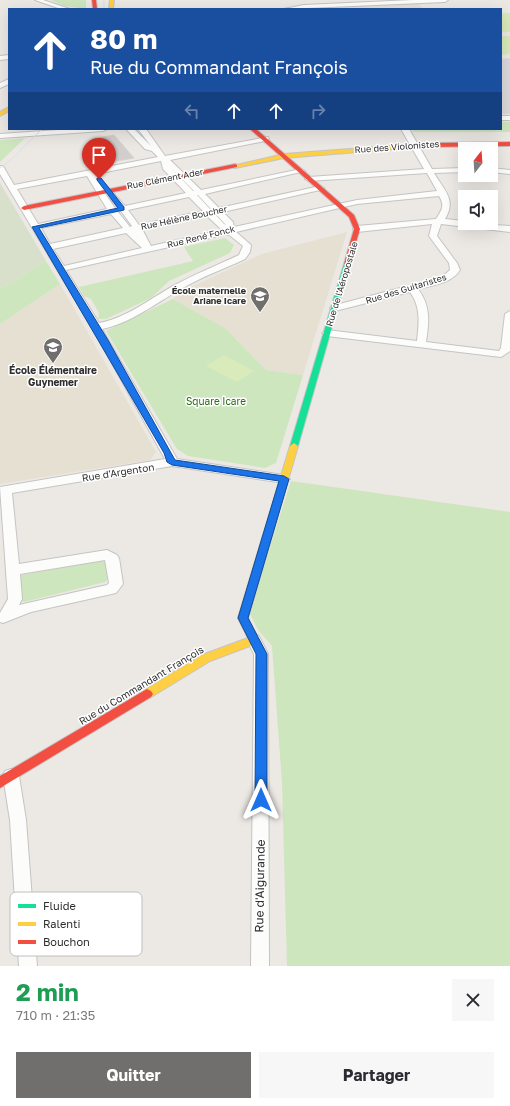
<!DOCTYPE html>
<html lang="fr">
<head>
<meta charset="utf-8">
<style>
  :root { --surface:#fff; --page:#f7f7f7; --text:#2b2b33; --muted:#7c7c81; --accent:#706f6e }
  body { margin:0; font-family:"Golos Text",sans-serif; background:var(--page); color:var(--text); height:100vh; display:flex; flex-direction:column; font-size:15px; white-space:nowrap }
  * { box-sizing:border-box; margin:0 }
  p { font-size:13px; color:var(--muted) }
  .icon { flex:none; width:22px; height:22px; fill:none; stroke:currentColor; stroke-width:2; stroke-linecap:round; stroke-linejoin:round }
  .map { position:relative; height:966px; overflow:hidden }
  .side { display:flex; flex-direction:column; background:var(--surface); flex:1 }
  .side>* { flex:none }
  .banner { position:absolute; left:8px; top:8px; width:494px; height:122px; border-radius:0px; box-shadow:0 4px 16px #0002; background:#1a4fa0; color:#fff; overflow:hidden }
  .needle { width:26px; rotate:17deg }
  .fabs { position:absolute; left:458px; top:142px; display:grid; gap:8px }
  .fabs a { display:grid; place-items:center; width:40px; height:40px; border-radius:0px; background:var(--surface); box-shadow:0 4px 16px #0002; font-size:20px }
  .pin { position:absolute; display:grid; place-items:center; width:34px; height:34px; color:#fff; margin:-41px -17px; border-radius:50% 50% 50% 0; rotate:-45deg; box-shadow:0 0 4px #0007 }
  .pin .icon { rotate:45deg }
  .me { position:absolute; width:44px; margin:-22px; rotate:0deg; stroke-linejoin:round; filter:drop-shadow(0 0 3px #0008) }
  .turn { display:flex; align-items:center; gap:14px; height:84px; padding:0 16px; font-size:18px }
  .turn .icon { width:52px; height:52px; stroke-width:2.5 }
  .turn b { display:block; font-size:28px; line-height:34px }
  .lanes { display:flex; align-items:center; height:38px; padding:0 16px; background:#0003; justify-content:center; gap:20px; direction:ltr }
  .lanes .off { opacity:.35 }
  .round { display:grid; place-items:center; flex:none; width:42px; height:42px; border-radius:0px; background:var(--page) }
  .overview { display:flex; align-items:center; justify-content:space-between; height:68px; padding:0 16px }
  h1 { font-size:24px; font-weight:700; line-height:30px; color:#1e9e55 }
  .action { display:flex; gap:8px; margin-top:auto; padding:8px 16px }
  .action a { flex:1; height:46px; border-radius:0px; background:var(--accent); color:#fff; font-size:16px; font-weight:700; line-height:46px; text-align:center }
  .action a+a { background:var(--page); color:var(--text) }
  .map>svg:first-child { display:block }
  .industrial { fill:#dcd9db }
  .education { fill:#e6e0d3 }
  .green { fill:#cee6be }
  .cemetery { fill:#d8e0cc }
  .pitch { fill:#d9eabb }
  .building { fill:#d1cecb; stroke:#d7d4d0 }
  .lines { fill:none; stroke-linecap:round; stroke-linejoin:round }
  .street-casing { stroke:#c5c4c5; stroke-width:2 }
  .fast-casing { stroke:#c5c4c5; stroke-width:2 }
  .slow-casing { stroke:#c5c4c5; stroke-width:2 }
  .jam-casing { stroke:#c5c4c5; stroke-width:2 }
  .street { fill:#fcfcfb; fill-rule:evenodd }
  .fast { fill:#16e098; fill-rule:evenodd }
  .slow { fill:#ffcf43; fill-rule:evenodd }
  .jam { fill:#f24e42; fill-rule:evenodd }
  .tram { stroke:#dfdfe1; stroke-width:1 }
  .route { fill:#1a73e8; stroke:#114b97 }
  .labels { text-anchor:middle; stroke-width:3; stroke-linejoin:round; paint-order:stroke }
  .far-street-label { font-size:9px; fill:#2e2e2e; stroke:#fff }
  .far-poi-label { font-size:9px; font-weight:bold; fill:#2e2e2e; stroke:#fff; text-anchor:end }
  .poi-label { font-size:10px; font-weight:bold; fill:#2e2e2e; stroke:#fff }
  .park-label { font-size:10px; fill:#2c6e1b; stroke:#fff }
  .street-label { font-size:10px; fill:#2e2e2e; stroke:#fff }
  .near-street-label { font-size:12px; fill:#2e2e2e; stroke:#fff }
  .key { fill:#fff; stroke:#c0c0c0; stroke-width:1 }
  .key-label { font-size:11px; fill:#2e2e2e }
</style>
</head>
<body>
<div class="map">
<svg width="510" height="966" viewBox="0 0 510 966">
  <rect width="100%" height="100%" fill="#ece8e4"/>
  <polygon class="industrial" points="510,58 510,114 501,114 501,59"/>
  <g class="education">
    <polygon points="417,3 424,9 296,9 325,7"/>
    <polygon points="347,232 303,375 266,370 225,328 173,299 182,291 262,254"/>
    <polygon points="60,284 156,452 150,460 0,484 0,324"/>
  </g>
  <g class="green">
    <polygon points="51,0 86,0 86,9 65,6"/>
    <polygon points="501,122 510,122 510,132 413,132 411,129 501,129"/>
    <polygon points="25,138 0,162 0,140"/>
    <polygon points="225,238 234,245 230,253 169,281 151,298 106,319 98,319 99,313 91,299 84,296 79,287 193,261 184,247"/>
    <polygon points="46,261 60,284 0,324 0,289"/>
    <polygon points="173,299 225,328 266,370 303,375 276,463 265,468 188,456 177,449 106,331"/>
    <polygon points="291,481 510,512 510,966 287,966 282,783 272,646 258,630 249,612"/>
    <polygon points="102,560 105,562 108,579 105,582 24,602 21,600 19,578 22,575"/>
  </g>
  <polygon class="cemetery" points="0,183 46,261 0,289"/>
  <g class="pitch">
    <rect x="501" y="13" width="9" height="19"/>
    <polygon points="501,36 510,36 510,54 501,55"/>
    <polygon points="224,355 254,371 237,382 206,366"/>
  </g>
  <polygon class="building" points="114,135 134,158 105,163 89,142 94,141 92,139"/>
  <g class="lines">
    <g class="street-casing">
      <g id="street">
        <polygon points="35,0 43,0 70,9 61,9"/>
        <polygon points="413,0 448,0 445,2 284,9 304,5"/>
        <polygon points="9,55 9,59 0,60 0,56"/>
        <polygon points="9,79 9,84 0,88 0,83"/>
        <rect x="501" y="116" width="9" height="4"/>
        <polygon points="72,129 107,129 103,131 0,138 0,134"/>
        <path d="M126,129H134L151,146L138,129H146L165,156L268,137L269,139L265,141L170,160L201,190L301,169L305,171L205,194L219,208L320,186L324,188L320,190L223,212L233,222L234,227L357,200L437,191L427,173L309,181L305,179L309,177L424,169L401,129H409L432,169L465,168V172L434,173C444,190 457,200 445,219L465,221V223L510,226V232L441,224L437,236L457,263L460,270C451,284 433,285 418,289C431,306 429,322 426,342L499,351L501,348L505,314L510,311V351L501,357L327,336L322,333L327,330L417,341C419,323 421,307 410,292L335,311L330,308L332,306L442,277L450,270L449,263L429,236L432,224L357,232L353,229L357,226L436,219C442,210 445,205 439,196L357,204L236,232L251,245L250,252L245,259C224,269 201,277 181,289C156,303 131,323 102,329L177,459L284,475L290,479L284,483L172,466L12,493L19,564L107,550L117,555L119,558L123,584L116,593L31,612L3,623L0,622V613L8,599L0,487L165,459L99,340L0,174V166H3L14,185L158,157L152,151L145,149ZM161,161L163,169L186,193L125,206L96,174ZM169,166L194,191H193ZM87,176L107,209L38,224L17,189ZM101,188L118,207L115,208ZM197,195H198L211,209H210ZM189,197L203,211L139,225L128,210ZM121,211L132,226L130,227L118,212ZM214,213H215L226,225L224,224ZM111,214L123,228L50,244L41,228ZM206,215L222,230L151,246L142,229ZM126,233L142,248L64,266L53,249ZM228,234L243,246L239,255C218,265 195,274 175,285C151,298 127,318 99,323L66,270ZM105,560L109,583L107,585L19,605L22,599L20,574Z"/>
        <polygon points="491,168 510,170 510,174 491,172"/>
        <polygon points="254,634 259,636 268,654 269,966 251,966 254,654 247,640 249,636"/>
        <polygon points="11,769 17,771 19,776 26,820 37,966 19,966 10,820 3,776 5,771"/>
      </g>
    </g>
    <g class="fast-casing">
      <polygon id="fast" points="347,262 350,264 298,446 294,449 291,448 290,446 344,264"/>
    </g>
    <g class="slow-casing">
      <g id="slow">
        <polygon points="110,0 114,0 113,9 109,9"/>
        <polygon points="9,107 9,111 0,116 0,112"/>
        <polygon points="429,143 432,145 431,146 284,158 235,168 232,166 284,154"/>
        <polygon points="294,443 298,446 248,618 259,640 258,643 210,661 151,697 147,699 143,697 141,694 143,691 202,655 248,638 238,618 290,446"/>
      </g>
    </g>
    <g class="jam-casing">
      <g id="jam">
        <polygon points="92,0 96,0 97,9 93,9"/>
        <polygon points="250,129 256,129 354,215 360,229 349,265 347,266 344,264 354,229 349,217"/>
        <polygon points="510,142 510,146 429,147 426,145 429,143"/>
        <polygon points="235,164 237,165 237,167 24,210 21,208 24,206"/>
        <polygon points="147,689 151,691 153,694 151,697 0,788 0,776"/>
      </g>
    </g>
    <use href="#street" class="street"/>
    <use href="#fast" class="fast"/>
    <use href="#slow" class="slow"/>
    <use href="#jam" class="jam"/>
    <g class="tram">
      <polyline points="104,0 104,9"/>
      <polyline points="0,168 13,158 42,129"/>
    </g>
  </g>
  <polygon class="route" points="97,178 101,178 124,207 124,210 39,228 108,340 175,460 284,476 289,479 248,618 267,654 267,800 265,804 261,805 257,804 255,800 256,654 238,618 279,481 172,465 167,462 164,453 32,227 118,208 97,180"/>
  <defs>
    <g id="school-pin" transform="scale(1)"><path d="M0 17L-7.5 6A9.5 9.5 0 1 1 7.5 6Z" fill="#706f6e" stroke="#fff"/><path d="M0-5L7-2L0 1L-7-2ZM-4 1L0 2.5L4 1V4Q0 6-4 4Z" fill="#fff"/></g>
  </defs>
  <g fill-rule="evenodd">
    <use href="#school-pin" x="260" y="296"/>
    <use href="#school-pin" x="53" y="347"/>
  </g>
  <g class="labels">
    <g class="far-street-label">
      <text transform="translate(397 147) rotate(-4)" y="3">Rue des Violonistes</text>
      <text transform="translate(165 179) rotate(-11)" y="3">Rue Clément Ader</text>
      <text transform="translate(184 218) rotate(-12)" y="3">Rue Hélène Boucher</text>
      <text transform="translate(201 237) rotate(-14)" y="3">Rue René Fonck</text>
      <text transform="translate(342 284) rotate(-73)" y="3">Rue de l'Aéropostale</text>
      <text transform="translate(406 289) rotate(-17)" y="3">Rue des Guitaristes</text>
    </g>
    <g class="far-poi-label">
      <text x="246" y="294">École maternelle<tspan x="246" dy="10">Ariane Icare</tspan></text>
    </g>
    <g class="poi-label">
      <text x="53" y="374">École Élémentaire<tspan x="53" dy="12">Guynemer</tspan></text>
    </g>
    <g class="park-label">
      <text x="216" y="405">Square Icare</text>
    </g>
    <g class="street-label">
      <text transform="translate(118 472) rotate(-9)" y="4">Rue d'Argenton</text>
      <text transform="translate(141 685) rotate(-31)" y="4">Rue du Commandant François</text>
    </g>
    <g class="near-street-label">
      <text transform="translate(260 886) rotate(-89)" y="4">Rue d'Aigurande</text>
    </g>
  </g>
  <rect x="10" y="892" width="132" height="64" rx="6" class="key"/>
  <rect x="18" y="904" width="18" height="4" fill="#16e098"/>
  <rect x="18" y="922" width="18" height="4" fill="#ffcf43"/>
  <rect x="18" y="940" width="18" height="4" fill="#f24e42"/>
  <g class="key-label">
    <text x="43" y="910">Fluide</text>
    <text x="43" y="928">Ralenti</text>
    <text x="43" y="946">Bouchon</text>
  </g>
</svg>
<div class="fabs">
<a><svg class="needle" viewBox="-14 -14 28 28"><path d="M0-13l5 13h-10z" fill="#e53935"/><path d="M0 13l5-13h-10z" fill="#7c7c81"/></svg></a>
<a><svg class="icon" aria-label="sound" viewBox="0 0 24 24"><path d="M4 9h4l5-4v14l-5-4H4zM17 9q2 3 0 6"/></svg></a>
</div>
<div class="pin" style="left:99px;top:179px;background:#d93025"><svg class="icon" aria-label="arrive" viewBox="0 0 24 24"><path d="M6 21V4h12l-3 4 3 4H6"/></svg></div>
<svg class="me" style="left:261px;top:800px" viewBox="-20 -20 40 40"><path d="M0-17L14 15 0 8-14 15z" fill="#1a73e8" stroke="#fff" stroke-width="4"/></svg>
<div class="banner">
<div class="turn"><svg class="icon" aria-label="ahead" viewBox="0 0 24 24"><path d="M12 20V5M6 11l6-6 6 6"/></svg><div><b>80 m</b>Rue du Commandant François</div></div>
<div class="lanes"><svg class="icon off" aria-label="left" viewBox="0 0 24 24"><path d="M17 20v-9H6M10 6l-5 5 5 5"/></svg><svg class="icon" aria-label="ahead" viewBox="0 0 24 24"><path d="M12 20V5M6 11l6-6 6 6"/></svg><svg class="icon" aria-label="ahead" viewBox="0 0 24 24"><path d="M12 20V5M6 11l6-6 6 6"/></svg><svg class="icon off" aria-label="right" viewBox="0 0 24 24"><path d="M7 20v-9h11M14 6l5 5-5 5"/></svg></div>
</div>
</div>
<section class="side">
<div class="overview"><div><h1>2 min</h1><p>710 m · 21:35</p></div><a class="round"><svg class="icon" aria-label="close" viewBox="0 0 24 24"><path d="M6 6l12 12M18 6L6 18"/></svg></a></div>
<div class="action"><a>Quitter</a><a>Partager</a></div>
</section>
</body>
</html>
